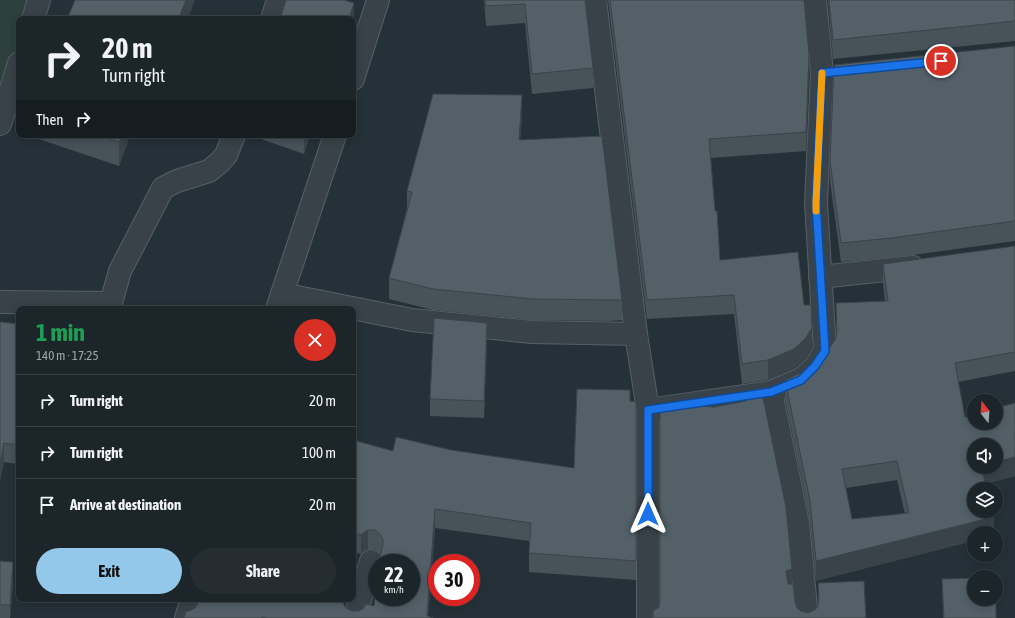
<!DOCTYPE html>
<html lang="en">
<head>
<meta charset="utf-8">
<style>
  :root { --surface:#1c252a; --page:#252d32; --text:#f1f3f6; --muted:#a0a5a8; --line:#3a4247; --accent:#93c8ea }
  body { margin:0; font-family:"Asap Condensed",sans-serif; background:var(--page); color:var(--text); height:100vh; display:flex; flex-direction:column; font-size:15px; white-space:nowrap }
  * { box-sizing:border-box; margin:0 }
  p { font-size:13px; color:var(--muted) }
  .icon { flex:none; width:22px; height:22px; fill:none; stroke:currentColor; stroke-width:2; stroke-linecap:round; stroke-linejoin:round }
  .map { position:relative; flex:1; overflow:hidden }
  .details { position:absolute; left:16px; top:306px; width:340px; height:296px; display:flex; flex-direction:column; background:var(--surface); border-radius:8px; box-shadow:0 2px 10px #0003,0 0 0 1px var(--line) }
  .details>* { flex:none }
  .guide { position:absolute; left:16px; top:16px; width:340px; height:122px; border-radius:8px; box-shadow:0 2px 10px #0003,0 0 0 1px var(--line); background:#1c252a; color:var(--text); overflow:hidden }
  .needle { width:26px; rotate:343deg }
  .controls { position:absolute; left:967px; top:394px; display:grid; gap:8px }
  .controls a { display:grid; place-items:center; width:36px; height:36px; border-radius:50%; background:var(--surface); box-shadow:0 2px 10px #0003,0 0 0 1px var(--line); font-size:20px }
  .speed { position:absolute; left:368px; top:554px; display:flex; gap:8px; font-size:20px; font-weight:700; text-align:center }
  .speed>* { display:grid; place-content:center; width:52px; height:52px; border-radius:50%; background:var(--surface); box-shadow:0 2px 10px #0003,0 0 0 1px var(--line); line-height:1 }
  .speed small { font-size:10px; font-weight:400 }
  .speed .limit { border:6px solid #d22; background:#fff; color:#111 }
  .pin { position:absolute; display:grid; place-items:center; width:34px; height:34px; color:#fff; margin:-17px; border:2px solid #fff; border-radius:50%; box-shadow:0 1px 4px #0007 }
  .me { position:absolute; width:44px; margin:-22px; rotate:0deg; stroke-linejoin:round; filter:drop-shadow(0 0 3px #0008) }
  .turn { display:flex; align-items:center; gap:14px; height:84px; padding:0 20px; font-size:18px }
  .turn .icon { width:52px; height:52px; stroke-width:2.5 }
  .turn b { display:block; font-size:28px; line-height:34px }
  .then { display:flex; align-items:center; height:38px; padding:0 20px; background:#0003; gap:8px; font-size:15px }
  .round { display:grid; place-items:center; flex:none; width:42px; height:42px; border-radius:21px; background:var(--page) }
  .overview { display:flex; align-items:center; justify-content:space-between; height:68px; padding:0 20px }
  h1 { font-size:24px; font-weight:700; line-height:30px; color:#1e9e55 }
  .button { display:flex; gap:8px; margin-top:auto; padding:8px 20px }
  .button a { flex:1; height:46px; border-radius:24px; background:var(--accent); color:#111; font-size:16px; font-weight:700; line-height:46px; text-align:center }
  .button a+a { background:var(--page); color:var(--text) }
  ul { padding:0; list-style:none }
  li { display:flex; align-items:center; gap:12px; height:52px; padding:0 20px; border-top:1px solid var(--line) }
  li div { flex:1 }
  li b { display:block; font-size:15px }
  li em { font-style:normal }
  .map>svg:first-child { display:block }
  .green { fill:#2d403b }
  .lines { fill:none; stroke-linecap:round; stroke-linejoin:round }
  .street-casing { stroke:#566066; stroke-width:24 }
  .street { stroke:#384248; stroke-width:22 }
  .wall { fill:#475359; fill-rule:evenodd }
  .shaded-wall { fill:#3a4349 }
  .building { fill:#536068; stroke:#3a4349; fill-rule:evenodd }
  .route-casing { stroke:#114b97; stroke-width:10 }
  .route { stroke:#1a73e8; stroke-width:7 }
  .slow { stroke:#f59e0b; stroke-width:7 }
</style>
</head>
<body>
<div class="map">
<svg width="1015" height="618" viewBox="0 0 1015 618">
  <rect width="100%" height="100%" fill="#253138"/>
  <polygon class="green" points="0,0 50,0 45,19 19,19 19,92 4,132 0,135"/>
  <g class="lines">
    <g class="street-casing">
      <g id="street">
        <polyline points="595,0 636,334 648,410 648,618"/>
        <polyline points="33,19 39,0"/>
        <polyline points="272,19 278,0"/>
        <polyline points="353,79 378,0"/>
        <polyline points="0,124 19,63"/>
        <polyline points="820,277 913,267"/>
        <polyline points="282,294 412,320 532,332 636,334"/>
        <polyline points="0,302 111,303 120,271 163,188 177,181 209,171 220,162 226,155 234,135"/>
        <polyline points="277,309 335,135"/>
        <polyline points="771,392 798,523 807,618"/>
        <polyline points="655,409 771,392 801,379 815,367 825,351 816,203 822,73 815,0"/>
        <polyline points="186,618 192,599"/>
        <polyline points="355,618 371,561"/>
      </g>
    </g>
    <use href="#street" class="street"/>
  </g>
  <g class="wall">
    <polygon points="484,0 585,0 593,68 593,88 532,94 525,23 486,26"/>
    <polygon points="608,0 804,0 809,73 806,151 711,158 715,211 720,260 804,305 812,348 805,359 794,368 768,380 742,384 734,314 647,319"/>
    <polygon points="828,0 1015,0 1015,41 833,59"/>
    <polygon points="1015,46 1015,241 891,258 841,262 830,181 830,161"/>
    <polygon points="522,116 520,140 622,300 622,320 610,321 533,320 433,310 389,299 389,278 407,208 407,191"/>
    <polygon points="30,135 130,135 119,166 30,136"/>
    <polygon points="250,135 310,135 304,154"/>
    <path d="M1015,246V371L958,382L965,417L1015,476L985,484L994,533L816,581L810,521L785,399V380L809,369L826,354L836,338V303L885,301L883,283V264ZM897,480L905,514L852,519L846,488Z"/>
    <polygon points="0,322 19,324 19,464 4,462"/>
    <polygon points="487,340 484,418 430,416 430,399"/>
    <polygon points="745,391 792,584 795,601 797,608 801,611 808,613 815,610 818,605 818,583 866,618 659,607 714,407 745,401"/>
    <polygon points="630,401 636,402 636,580 529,572 529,541 435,528 428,616 433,618 184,618 189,611 195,608 198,603 343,603 346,608 352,611 358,611 374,606 381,554 375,549 368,549 363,552 361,554 353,552 353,440 393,451 451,450 574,468"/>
    <polygon points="0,561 13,585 10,618 0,618"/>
    <polygon points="942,579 996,618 943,618"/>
  </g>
  <g class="shaded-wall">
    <polygon points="186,0 195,0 188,19 179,19"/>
    <polygon points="354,3 354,24 353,28 353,19 349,19"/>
    <polygon points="809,54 809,73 806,151 806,132"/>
    <polygon points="522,95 522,116 519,161 519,140"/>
    <polygon points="122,135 130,135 119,166 119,142"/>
    <polygon points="304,135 310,135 304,154"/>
    <polygon points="487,323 487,340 484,418 484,401"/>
    <polygon points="812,328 812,348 805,359 794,368 768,380 768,360"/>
    <polygon points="4,443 4,462 0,482 0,464"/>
    <polygon points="1015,457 1015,476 981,485 981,467 996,467 996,462"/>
    <polygon points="435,509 435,528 428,618 427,618"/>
    <polygon points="994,517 994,533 974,533 974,541 816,581 816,561"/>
    <polygon points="368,530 368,549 363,552 361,554 361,535 363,533"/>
    <polygon points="13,562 13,585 10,618 10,605"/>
    <polygon points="792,569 792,587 786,589 786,571"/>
  </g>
  <g class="building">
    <polygon points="75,0 186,0 179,18 181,19 67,19"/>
    <polygon points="286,0 344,0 354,3 349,19 280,19"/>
    <polygon points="485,0 585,0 593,68 532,74 525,4 486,6"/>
    <polygon points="610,0 804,0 809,54 806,132 709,139 715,211 717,211 720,260 798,252 804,305 811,305 812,328 805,339 794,349 768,360 742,364 734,295 647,300"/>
    <polygon points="829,0 1015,0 1015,21 833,40"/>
    <polygon points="1015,46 1015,221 891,238 841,243 830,161 834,65"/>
    <polygon points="433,94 522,95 519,140 602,136 622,300 610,300 533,299 433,289 389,278 412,192 407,191"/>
    <polygon points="97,135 122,135 119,142"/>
    <path d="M1015,246V352L955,363L965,417L974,414V423H996V408L1015,403V457L996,462V445H974V467H981L987,489H974V511H992L994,517L816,561L810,501L785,380L809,369L826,354L836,338L837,331L836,303L888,301L883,264ZM897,461L909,513L852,519L842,469Z"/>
    <polygon points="434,318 487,323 484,401 430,399"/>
    <polygon points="0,322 19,324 19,445 4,443 0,464"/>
    <polygon points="761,388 786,507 792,569 786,571 788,584 793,584 795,601 797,608 801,611 808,613 815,610 818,606 819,599 818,583 864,581 866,618 653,618 653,611 659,607 660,600 660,404 714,407 746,401 745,391"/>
    <polygon points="577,389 630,390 630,401 636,402 636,561 529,553 531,523 435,509 427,616 433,618 268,618 262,617 262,618 184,618 186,611 189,611 195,608 198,603 199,599 343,599 343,603 346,608 352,611 358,611 363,609 366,604 374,606 377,576 377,597 411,597 411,563 378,563 383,545 383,539 380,534 375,530 368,530 363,533 361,535 353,533 353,440 393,451 396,437 451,450 574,468"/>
    <polygon points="0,561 13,562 10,605 0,605"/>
    <polygon points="974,578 974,599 996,599 996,618 944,618 942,579"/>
  </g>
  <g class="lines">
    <g class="route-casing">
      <polyline id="route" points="648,514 648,410 771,392 801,380 815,366 825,351 816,202 822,73 941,61"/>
    </g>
    <use href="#route" class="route"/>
    <polyline class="slow" points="816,211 816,202 822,73"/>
  </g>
</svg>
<div class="controls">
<a><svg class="needle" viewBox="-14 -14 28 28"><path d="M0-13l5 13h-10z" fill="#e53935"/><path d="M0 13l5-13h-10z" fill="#a0a5a8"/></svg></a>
<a><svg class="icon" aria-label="sound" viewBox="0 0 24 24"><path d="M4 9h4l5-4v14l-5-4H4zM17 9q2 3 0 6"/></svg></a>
<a><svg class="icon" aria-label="layers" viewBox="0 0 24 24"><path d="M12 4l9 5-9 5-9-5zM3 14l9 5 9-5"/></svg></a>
<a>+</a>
<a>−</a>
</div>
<div class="speed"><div>22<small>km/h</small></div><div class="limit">30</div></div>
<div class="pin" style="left:941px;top:61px;background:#d93025"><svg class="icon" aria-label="arrive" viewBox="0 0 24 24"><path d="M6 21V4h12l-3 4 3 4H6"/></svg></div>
<svg class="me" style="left:648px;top:514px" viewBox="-20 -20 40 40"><path d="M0-17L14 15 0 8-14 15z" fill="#1a73e8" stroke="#fff" stroke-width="4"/></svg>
<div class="guide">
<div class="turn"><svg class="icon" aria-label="right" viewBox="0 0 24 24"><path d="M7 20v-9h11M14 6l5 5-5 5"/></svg><div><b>20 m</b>Turn right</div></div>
<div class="then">Then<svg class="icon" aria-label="right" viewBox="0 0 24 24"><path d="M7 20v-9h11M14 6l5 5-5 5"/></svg></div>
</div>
<section class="details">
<div class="overview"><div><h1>1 min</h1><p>140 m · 17:25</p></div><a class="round" style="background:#d93025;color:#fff"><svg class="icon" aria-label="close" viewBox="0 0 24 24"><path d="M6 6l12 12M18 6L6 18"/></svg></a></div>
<ul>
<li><svg class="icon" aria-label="right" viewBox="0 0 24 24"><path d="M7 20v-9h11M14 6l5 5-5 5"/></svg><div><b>Turn right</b></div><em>20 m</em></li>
<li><svg class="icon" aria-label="right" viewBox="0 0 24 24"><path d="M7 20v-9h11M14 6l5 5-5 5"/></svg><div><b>Turn right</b></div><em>100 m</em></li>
<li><svg class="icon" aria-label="arrive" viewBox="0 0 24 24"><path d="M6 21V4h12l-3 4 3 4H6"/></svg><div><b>Arrive at destination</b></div><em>20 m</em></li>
</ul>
<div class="button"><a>Exit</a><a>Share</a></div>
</section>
</div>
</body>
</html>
